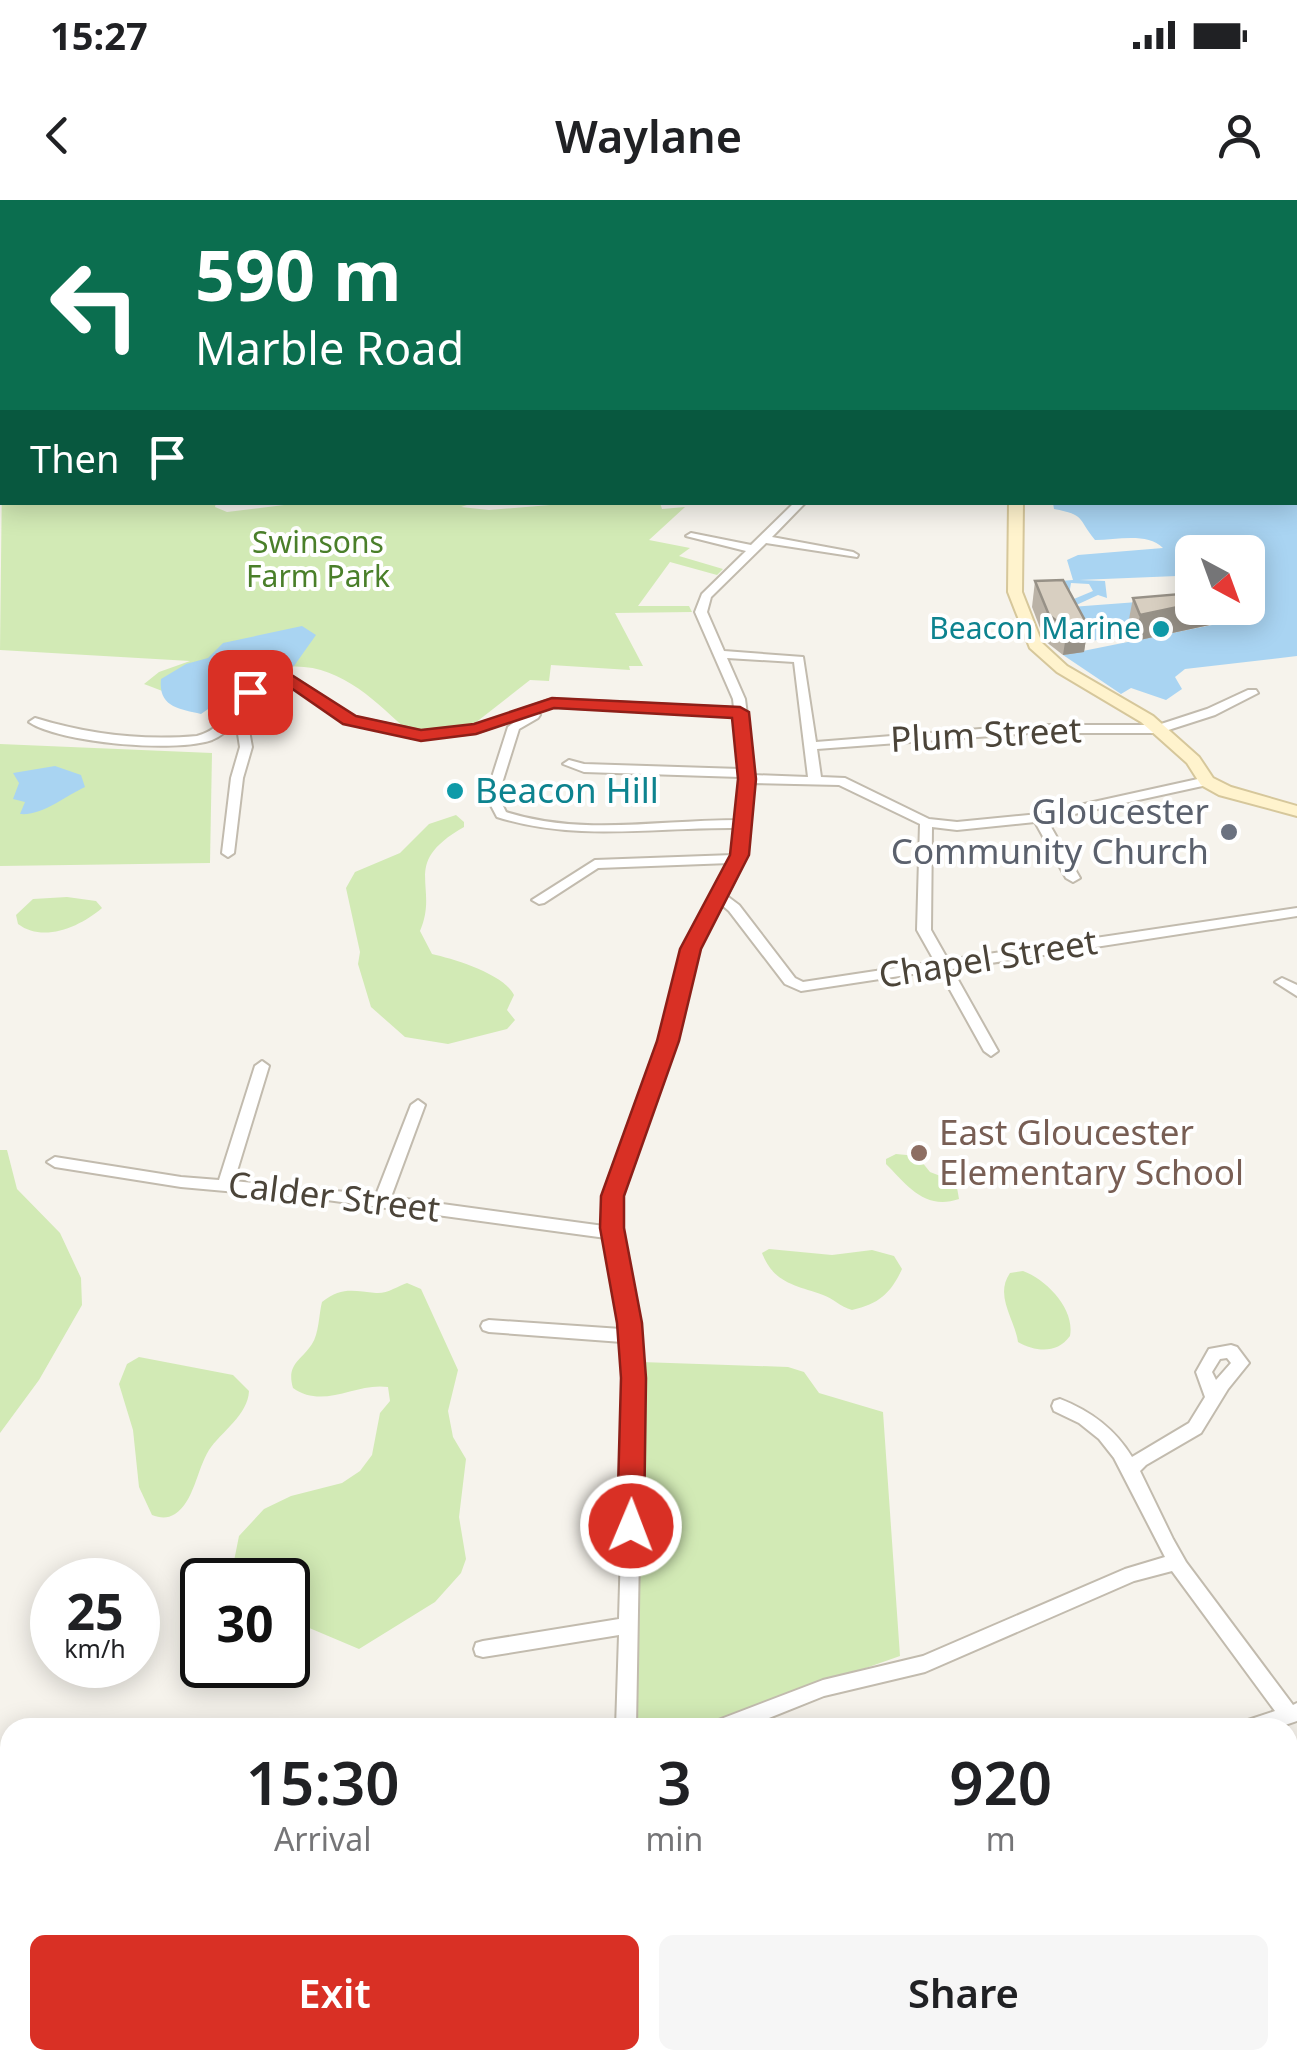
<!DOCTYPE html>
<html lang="en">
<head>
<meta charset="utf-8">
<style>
  :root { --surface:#fff; --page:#f6f6f6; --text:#202124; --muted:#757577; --accent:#d93025 }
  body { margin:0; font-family:"Noto Sans",sans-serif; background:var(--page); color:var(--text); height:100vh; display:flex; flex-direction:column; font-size:38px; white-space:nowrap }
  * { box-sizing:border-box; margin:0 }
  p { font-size:32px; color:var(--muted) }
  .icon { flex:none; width:55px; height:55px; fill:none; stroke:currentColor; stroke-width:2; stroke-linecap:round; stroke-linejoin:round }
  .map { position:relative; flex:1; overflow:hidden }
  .details { position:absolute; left:0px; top:1518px; width:1298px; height:352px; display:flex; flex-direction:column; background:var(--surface); border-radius:30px 30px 0 0; box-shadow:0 5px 25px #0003 }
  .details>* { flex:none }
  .top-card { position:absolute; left:0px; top:0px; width:1298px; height:305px; box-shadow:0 5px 25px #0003; background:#0b6e4f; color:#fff; overflow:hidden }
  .needle { width:65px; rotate:139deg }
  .buttons { position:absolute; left:1175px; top:335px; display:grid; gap:20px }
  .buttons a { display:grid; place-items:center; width:90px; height:90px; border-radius:15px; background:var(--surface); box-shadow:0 5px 25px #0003; font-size:50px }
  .speed { position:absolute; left:30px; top:1358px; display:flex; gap:20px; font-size:50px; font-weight:700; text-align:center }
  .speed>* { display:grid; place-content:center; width:130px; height:130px; border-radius:50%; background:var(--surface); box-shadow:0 5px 25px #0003; line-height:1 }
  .speed small { font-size:25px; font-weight:400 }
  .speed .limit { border:5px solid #111; border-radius:15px; background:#fff; color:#111 }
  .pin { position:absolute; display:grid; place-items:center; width:85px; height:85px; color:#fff; margin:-42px; border-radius:20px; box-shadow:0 5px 15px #0006 }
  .me { position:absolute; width:110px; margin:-55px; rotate:1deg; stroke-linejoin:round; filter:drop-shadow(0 0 8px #0008) }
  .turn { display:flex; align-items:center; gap:35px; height:210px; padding:0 30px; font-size:45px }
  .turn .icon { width:130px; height:130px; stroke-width:2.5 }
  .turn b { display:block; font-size:70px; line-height:85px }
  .then { display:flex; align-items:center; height:95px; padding:0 30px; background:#0003; gap:20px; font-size:38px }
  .eta { display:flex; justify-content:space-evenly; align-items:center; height:170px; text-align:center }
  .eta b { font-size:60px; font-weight:600; line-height:70px }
  .primary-button { display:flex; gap:20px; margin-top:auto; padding:20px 30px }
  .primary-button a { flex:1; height:115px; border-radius:15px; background:var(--accent); color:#fff; font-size:40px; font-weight:600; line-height:115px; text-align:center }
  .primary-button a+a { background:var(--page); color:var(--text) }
  .status { display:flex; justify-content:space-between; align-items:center; height:70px; padding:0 50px; background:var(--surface); direction:ltr }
  .status svg { height:28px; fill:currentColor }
  header { display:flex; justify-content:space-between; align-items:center; height:130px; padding:0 30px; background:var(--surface); font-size:45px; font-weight:600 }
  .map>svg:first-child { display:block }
  .green { fill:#d2eab5 }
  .water { fill:#a9d4f2; fill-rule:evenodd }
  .pier { fill:#f6f3ec }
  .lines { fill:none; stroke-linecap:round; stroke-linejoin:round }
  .minor-casing { stroke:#c2bbae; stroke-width:4 }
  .secondary-casing { stroke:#d6c79b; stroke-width:4 }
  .minor { fill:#fff; fill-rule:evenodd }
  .secondary { fill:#fff3cd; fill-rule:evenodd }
  .wall { fill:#bab2a6 }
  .shaded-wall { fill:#979187 }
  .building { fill:#d8cfc1; stroke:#979187; stroke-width:2.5 }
  .route { fill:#d93025; stroke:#8d1f18; stroke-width:2.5 }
  .culture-dot { fill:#0f9aa8; stroke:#fff; stroke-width:4 }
  .worship-dot { fill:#6b7280; stroke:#fff; stroke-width:4 }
  .education-dot { fill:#8d6e63; stroke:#fff; stroke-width:4 }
  .labels { text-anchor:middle; stroke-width:8; stroke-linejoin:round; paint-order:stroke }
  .far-park-label { font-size:30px; fill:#4a7f2a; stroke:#fff }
  .far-culture-label { font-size:30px; fill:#0d838f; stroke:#fff; text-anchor:end }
  .street-label { font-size:35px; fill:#4b4439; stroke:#fff }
  .culture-label { font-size:35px; fill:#0d838f; stroke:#fff; text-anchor:start }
  .worship-label { font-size:35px; fill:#5b616d; stroke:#fff; text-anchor:end }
  .education-label { font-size:35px; fill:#785e54; stroke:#fff; text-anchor:start }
</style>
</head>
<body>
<div class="status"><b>15:27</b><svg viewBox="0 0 49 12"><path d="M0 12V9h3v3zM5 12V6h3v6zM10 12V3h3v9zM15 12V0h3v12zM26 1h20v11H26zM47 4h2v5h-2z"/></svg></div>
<header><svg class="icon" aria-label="back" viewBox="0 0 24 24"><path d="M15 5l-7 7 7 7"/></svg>Waylane<svg class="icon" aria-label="person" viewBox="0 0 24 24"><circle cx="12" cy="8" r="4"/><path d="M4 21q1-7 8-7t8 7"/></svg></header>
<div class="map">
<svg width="1297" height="1869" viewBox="0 0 1297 1869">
  <rect width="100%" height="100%" fill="#f6f3ec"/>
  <g class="green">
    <path d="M2,277V302H216L215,307L227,312L308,302H476L461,307L489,310L586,302L660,303L662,309L685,307L649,340L690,348L679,356L723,369L717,375L670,362L638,406H689L692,412L615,413L643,466H629L630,470L551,465L549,481L530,480L470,527L411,534C375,501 339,462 286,467C273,468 256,478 243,484C228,491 222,504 207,508L144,484L159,472L190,461L0,450Z"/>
    <polygon points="0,544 212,553 210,663 0,666"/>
    <path d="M456,615L464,622V627C399,664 440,685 420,731L432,754C454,759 504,774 514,795L507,810L515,820L507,829L448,844L405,837L371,807L358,764L360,752L346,688L355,672L400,653L429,624Z"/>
    <path d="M67,697L96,701L102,708C80,727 43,743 18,724L16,715L33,699Z"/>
    <polygon points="0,950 7,950 17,989 60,1033 81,1078 82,1105 39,1180 0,1233"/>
    <path d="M896,954L917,956L930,972L956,982L959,999C925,1011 907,985 886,964V959Z"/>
    <path d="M769,1049L832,1055L872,1050L894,1056L902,1069C891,1093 879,1104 852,1110C840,1107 833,1098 823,1095C796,1085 774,1084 762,1053Z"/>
    <path d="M1023,1071C1047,1080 1075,1109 1070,1136C1057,1154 1036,1152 1018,1142C1015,1119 994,1096 1010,1073Z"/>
    <path d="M407,1083L421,1089L458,1170L448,1211L453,1237L466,1259L459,1317L466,1359L461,1373L435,1402L359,1449L288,1419V1380H219L233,1366L239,1336L264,1309L291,1296L342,1283L360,1271L372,1255L380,1213L390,1201L388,1187C356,1182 324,1210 293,1188C286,1164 301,1161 312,1144C319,1134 319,1113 322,1102C342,1086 354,1091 376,1093C387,1094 398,1086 407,1083Z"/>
    <path d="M139,1157L233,1175L249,1191C248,1215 221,1232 209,1250C197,1269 194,1302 175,1314C167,1319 160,1318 152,1315L139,1287L133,1230L119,1184L127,1164Z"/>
    <polygon points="641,1162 788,1167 804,1172 819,1193 883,1212 900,1456 698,1527 637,1528"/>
    <polygon points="10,1769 10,1860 629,1860 634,1869 0,1869 0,1772"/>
  </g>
  <g class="water">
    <path d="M1297,140V456L1185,469L1175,477L1182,489L1166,500L1131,488L1121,494L1063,455L1060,381L1073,380L1067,360L1078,355L1163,348C1147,332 1117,340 1095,340C1077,318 1086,315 1054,309L1053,303L1295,302ZM1192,352H1248V408H1192Z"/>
    <path d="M302,426L316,435L294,466L247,482L201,514C179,509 158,507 161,479L186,464L208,458L223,443Z"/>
    <path d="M55,566L81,575L85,587C65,596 43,616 20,614L25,602L13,599L19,583L13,573Z"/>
  </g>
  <polygon class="pier" points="1184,367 1188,375 1183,376 1191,398 1071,407 1081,438 1091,441 1132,434 1128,424 1212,425 1063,455 1068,401 1071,383 1089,384 1093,391 1069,401 1072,407 1098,395 1107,398 1105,381 1079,380 1177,376 1179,368"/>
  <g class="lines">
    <g class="minor-casing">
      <g id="minor">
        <polygon points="109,0 124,0 126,2 113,2"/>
        <polygon points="398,0 417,0 413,2 396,2"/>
        <polygon points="1043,0 1059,0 1061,2 1047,2"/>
        <polygon points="1143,0 1153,0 1151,2 1142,2"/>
        <polygon points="0,23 2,23 2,28 0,29"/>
        <polygon points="2,49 2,56 0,57 0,50"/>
        <polygon points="1297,73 1297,86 1295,87 1295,74"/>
        <polygon points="1295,109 1297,110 1297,126 1295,125"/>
        <rect x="0" y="119" width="2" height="6"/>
        <rect x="0" y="172" width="2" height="6"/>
        <path d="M795,302H806L772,337L853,352L858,355L857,357L766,343L711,397L707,412L724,451L803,457L816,542L1030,525H1158L1207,509L1248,490H1256L1258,493L1215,515L1159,533H1030L817,549L821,577L845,578L929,619L957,622L1039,614L1207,577L1213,581L1207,585L1047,620L1080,678L1073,682L1066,678L1035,622L957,630L932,627L931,730L948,760L1297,708V716L952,769L998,851L991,856L984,851L939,770L801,791L785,784L729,711L722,705L698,749L675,841L624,980L620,1029L637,1123L642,1178L636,1528H616L619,1435L483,1457L476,1455L474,1449L476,1443L483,1441L619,1419L626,1178L622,1142L489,1132L483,1130L481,1126L483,1122L489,1120L621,1129L606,1038L327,1000L181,987L55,967L47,962L55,957L181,977L219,980L255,866L262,861L269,866L234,981L376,995L411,905L418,900L425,905L391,997L604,1026L608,980L661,841L684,749L730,663L598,668L544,703L539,704L532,700L595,660L733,655L737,628C656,627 575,642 497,617L486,596L508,527L521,517L476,533L421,539L346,523L288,483L261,492L245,508L252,547L243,578L234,653L228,657L222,653L231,578L240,547L236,521C229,529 222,536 212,540C176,553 60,543 29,522L35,518C87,534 142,541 197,536C223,529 227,510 244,494C256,482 274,479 290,475L354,517L421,531L474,526L552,499L734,508L733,499L695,412L702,394L746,351L686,336L691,333L751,345ZM727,458L794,462L808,577L753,575V562L745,499ZM553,507L735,515L740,569L584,564L569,560L563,564L584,572L740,577L738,620C661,620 580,636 506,612L498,596L519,529L538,518L540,515L537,512ZM752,583L839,585L920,624L917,730L935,762L803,782L795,778L739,705L727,696C750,654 750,630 752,583Z"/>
        <polygon points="1282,778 1297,785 1297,796 1275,782"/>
        <path d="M1231,1145L1237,1147L1249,1163L1228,1189L1201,1233L1146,1265L1140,1271L1173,1339L1186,1362L1293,1505L1297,1503V1521L1276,1528H1240L1242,1522L1275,1511L1172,1371L1134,1381L925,1472L824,1496L744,1528H711L713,1522L823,1480L923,1456L1125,1369L1165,1357L1114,1258L1099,1239L1079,1223L1054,1211L1052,1206L1054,1201L1060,1199C1091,1211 1115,1229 1132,1257L1189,1223L1205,1197L1196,1172L1209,1149ZM1227,1158L1231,1163L1216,1180L1212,1172L1220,1159Z"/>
        <polygon points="1297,1674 1297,1694 1288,1697 1288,1678"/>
        <polygon points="10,1741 10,1761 0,1763 0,1743"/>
        <polygon points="392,1860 431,1860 424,1869 386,1869"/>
        <polygon points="891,1860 913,1860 914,1869 892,1869"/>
      </g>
    </g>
    <g class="secondary-casing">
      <g id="secondary">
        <polygon points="756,0 769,0 771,2 758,2"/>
        <polygon points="1009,302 1023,302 1022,392 1042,443 1067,466 1153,516 1199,557 1213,578 1231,587 1297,606 1297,616 1219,595 1201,585 1187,563 1141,522 1057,472 1030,448 1008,392"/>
      </g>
    </g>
    <use href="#minor" class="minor"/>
    <use href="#secondary" class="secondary"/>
  </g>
  <g class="wall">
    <polygon points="1035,381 1088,426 1084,452 1063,455 1045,441 1032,407"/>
    <polygon points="1133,398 1214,424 1135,441 1128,424"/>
  </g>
  <g class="shaded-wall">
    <polygon points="1192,404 1192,408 1218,408 1214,424 1135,441 1140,415"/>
    <polygon points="1088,426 1084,452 1063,455 1067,429"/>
  </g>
  <g class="building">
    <polygon points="1063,380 1088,426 1067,429 1049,415 1035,381"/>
    <polygon points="1192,393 1192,404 1140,415 1133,398"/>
  </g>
  <polygon class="route" points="290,474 356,516 421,530 474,524 552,498 740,507 749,512 756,579 749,655 701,749 679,841 624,996 624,1028 642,1123 646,1178 644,1326 640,1333 631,1337 621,1333 617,1326 621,1178 617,1123 600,1028 601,996 657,841 680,749 730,655 738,579 732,518 554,508 476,534 421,541 343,524 288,486 250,498 241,492"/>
  <g class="culture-dot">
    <circle cx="1161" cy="429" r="10"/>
    <circle cx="455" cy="591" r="10"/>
  </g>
  <circle class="worship-dot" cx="1229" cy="632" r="10"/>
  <circle class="education-dot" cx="919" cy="953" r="10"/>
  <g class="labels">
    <g class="far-park-label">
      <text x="318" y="353">Swinsons<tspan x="318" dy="34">Farm Park</tspan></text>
    </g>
    <g class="far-culture-label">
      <text x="1141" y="439">Beacon Marine</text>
    </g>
    <g class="street-label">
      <text transform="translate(986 535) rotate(-3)" y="12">Plum Street</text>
      <text transform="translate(988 759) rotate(-9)" y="12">Chapel Street</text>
      <text transform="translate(334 997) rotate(7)" y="12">Calder Street</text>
    </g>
    <g class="culture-label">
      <text x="475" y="603">Beacon Hill</text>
    </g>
    <g class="worship-label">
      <text x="1209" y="624">Gloucester<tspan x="1209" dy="40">Community Church</tspan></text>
    </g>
    <g class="education-label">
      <text x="939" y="945">East Gloucester<tspan x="939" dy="40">Elementary School</tspan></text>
    </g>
  </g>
</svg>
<div class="buttons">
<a><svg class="needle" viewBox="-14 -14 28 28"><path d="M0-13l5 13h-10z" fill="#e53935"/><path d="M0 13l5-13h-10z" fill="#757577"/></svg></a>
</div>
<div class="speed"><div>25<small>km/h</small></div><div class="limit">30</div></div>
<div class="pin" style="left:250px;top:492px;background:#d93025"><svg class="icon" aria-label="arrive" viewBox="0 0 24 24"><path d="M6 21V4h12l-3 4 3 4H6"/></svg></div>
<svg class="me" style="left:631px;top:1326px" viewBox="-20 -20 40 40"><circle r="17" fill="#d93025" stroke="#fff" stroke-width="3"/><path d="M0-11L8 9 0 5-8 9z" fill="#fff"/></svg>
<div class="top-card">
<div class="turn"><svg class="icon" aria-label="left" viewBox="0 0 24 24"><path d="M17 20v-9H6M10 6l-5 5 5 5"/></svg><div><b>590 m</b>Marble Road</div></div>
<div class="then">Then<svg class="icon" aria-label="arrive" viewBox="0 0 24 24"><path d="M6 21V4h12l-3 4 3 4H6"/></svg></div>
</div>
<section class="details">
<div class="eta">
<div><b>15:30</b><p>Arrival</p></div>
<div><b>3</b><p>min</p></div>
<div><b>920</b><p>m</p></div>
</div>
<div class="primary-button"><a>Exit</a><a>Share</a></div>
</section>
</div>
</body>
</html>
